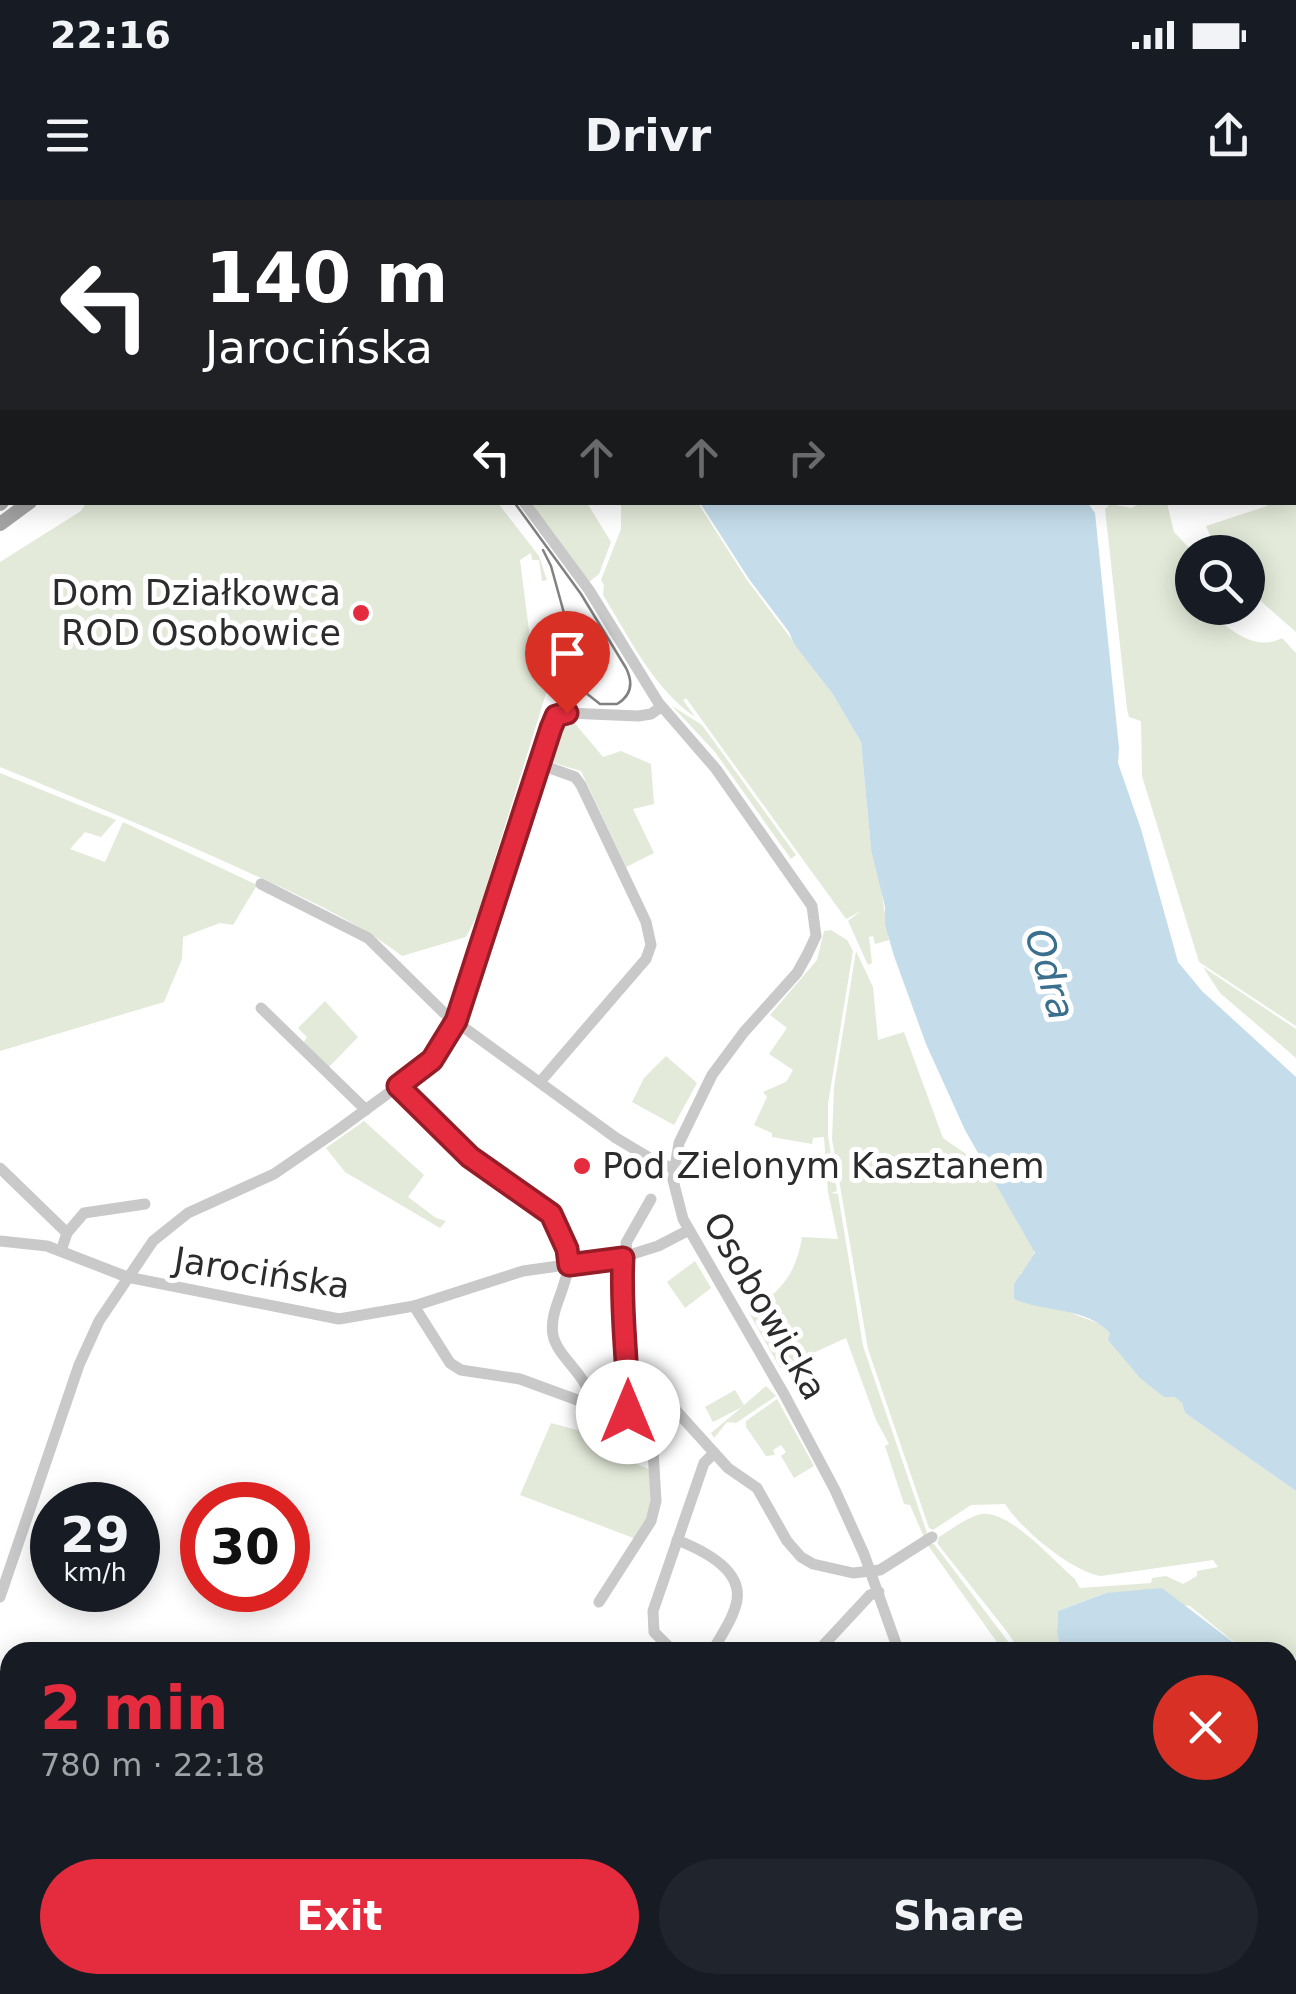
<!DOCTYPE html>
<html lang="en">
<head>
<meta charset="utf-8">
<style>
  :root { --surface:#171b24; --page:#20242c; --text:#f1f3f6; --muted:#9ea1a6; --accent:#e52c3e }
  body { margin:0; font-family:"DejaVu Sans",sans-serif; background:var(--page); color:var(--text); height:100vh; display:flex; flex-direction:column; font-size:38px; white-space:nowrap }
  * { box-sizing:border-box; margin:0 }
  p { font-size:32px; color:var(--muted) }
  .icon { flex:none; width:55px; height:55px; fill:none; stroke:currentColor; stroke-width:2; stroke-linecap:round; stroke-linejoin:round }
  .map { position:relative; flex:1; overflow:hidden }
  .side { position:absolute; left:0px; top:1442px; width:1298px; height:352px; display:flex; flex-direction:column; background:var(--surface); border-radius:30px 30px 0 0; box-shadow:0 5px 25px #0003 }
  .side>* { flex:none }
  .banner { position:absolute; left:0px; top:0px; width:1298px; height:305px; box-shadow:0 5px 25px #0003; background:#202124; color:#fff; overflow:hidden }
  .buttons { position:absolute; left:1175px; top:335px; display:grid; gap:20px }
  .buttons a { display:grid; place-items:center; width:90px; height:90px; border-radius:50%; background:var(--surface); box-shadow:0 5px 25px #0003; font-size:50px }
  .speed { position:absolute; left:30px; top:1282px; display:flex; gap:20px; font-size:50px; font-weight:700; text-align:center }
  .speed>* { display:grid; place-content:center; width:130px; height:130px; border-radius:50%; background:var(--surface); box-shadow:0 5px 25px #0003; line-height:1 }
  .speed small { font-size:25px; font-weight:400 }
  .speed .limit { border:15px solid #d22; background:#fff; color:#111 }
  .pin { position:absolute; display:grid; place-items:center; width:85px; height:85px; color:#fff; margin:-102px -42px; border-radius:50% 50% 50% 0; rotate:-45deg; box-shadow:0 0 10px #0007 }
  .pin .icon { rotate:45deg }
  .me { position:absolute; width:110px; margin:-55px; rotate:0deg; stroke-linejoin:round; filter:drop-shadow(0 0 8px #0008) }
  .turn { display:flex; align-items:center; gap:35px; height:210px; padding:0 40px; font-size:45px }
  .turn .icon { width:130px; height:130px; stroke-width:2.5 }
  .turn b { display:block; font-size:70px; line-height:85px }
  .lanes { display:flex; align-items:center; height:95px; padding:0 40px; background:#0003; justify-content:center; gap:50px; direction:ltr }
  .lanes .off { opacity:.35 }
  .round { display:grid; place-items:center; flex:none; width:105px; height:105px; border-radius:52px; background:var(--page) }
  .summary { display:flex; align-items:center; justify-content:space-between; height:170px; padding:0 40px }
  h1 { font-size:60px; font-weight:700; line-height:75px; color:var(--accent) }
  .primary-button { display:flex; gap:20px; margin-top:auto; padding:20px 40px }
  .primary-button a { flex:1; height:115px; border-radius:60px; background:var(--accent); color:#fff; font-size:40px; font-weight:700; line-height:115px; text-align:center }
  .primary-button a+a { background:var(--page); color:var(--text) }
  .status { display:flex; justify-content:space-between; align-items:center; height:70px; padding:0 50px; background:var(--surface); direction:ltr }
  .status svg { height:28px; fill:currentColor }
  header { display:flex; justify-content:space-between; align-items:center; height:130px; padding:0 40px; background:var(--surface); font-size:45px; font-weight:700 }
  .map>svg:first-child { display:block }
  .green { fill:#e3ead9 }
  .water { fill:#c5ddeb }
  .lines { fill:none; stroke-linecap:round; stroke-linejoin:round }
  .stream { stroke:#c5ddeb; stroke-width:2.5 }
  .minor { stroke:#c9c9c9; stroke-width:11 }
  .major { stroke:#a4a4a4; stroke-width:14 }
  .tram { stroke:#818181; stroke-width:2.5 }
  .route-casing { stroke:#951d28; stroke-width:25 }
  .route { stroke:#e52c3e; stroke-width:18 }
  .poi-dot { fill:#e52c3e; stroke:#fff; stroke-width:4 }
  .labels { text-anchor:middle; stroke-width:10; stroke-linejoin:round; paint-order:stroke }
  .poi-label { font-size:35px; fill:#2c2c2c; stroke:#fff; text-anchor:end }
  .street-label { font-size:35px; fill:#2c2c2c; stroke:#fff }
  .water-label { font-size:38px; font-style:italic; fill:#3b6f8e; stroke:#fff }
</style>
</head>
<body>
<div class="status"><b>22:16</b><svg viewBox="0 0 49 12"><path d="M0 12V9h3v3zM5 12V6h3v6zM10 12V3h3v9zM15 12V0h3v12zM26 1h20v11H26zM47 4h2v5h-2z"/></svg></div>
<header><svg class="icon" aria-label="menu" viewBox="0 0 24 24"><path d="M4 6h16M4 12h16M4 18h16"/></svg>Drivr<svg class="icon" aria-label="share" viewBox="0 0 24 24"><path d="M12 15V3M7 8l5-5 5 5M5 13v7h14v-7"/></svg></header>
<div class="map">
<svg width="1296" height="1794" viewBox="0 0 1296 1794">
  <rect width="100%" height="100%" fill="#fff"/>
  <g class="green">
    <polygon points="1295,84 1296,87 1296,432 1248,390 1248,352 1217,352 1206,326 1267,306 1267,303 1295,302"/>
    <path d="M1143,302L1167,303L1174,332L1191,350L1192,408H1208L1211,413C1230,430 1255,452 1282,438L1296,453V826L1199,762L1142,576L1141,521L1129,517L1127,509L1105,309L1110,304L1131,308Z"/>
    <path d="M86,303H498L539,356L547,380L542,381L539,360H532L531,353L520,360L531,446L548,487L477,716L466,737L402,756C358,722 305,698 254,675C170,636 85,602 0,567V362L81,311Z"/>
    <polygon points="531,303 587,303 611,342 599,374 589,382"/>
    <path d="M621,303H698L747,380L832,493L861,542L871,649L876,657L889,740L875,744L873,736L869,737L872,763L868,765L848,721L861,711L846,719L686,498L683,500L695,517C652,487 630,438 603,395L604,385L601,380L621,329Z"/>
    <polygon points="672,506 702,525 796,655 791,659 715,552"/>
    <polygon points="573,521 603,557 621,551 651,564 654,604 633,609 654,653 626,667 581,571 554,563 549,554 560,526"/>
    <polygon points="0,573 116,620 101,637 85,632 70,649 105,662 123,622 257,685 233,725 220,723 183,737 182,759 164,802 0,851"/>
    <path d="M831,730L847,740L853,751L828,904V936L837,991L831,993L838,994L863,1146L927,1333L924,1337L910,1305L904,1304L885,1246L889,1244L876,1220L846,1138L780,1168L748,1111C781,1093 796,1074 802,1037L838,1039L828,992L824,937L813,938L812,944L772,937V933L754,925L767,897L763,892L786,882L793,870L769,854L787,828L770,815L817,760L824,731Z"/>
    <path d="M856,751L873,787L878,840L904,832L943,938L989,970L1033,1047L1035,1057L1020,1074L1071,1113L1103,1125L1182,1203L1185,1213L1296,1291V1492L1288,1486V1452H1246L1190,1406L1106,1393L1058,1411L1057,1432L1061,1452H1020L1008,1433L937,1343L939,1337C952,1329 967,1317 982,1314C1008,1309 1054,1361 1074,1378L1080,1388L1151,1383L1152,1378L1166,1376L1183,1384L1197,1376V1371L1218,1367L1213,1360L1101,1376C1072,1372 1021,1329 1005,1304L971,1305L933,1330L929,1328L868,1149L832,939L834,887Z"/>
    <polygon points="1203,767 1296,829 1296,858 1220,793"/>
    <polygon points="325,801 358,837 328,868 303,843 307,837 298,828"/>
    <polygon points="666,856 697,883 674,925 632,902 644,878"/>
    <polygon points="364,921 424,975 408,997 436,1018 446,1021 440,1028 345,972 326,948"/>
    <polygon points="695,1061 711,1088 685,1108 667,1082"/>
    <polygon points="766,1186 776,1196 736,1223 727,1222 714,1238 711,1233 742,1207 713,1222 705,1207 735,1190 744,1205"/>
    <polygon points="777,1199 814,1266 794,1278 781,1256 786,1252 781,1245 773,1250 775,1255 766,1256 746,1227 746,1221"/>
    <polygon points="551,1223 607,1238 607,1257 622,1263 625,1259 651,1270 650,1317 636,1339 520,1295"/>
    <polygon points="927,1344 934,1344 1016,1452 1004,1452"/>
    <polygon points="392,1785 425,1787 685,1785 679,1794 412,1794"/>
  </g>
  <g class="water">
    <polygon points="189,0 646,0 649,2 194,2"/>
    <path d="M700,303H1088L1095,313L1119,548L1118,563L1141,629L1178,762L1202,791L1296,877V1291L1185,1213L1182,1203L1175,1197H1164L1140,1178L1108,1140L1110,1133C1086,1107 1045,1113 1014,1099V1084L1035,1053L965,930L926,844L894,756L885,725V707L871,649L861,542L832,493L794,444L789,432L749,379Z"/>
    <polygon points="1162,1388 1246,1452 1061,1452 1057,1432 1058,1411 1106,1393"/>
    <polygon points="1288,1486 1296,1492 1296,1794 1131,1794 1130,1785 1288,1785"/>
  </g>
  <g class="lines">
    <g class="stream">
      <polyline points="0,1627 10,1631"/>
      <polyline points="411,1785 421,1789"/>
      <polyline points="431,1793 433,1794"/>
    </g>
    <g class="minor">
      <polyline points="0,12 2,13"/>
      <polyline points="524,302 589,390 658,502 716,569 812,706 816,736 807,755 797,773 744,832 712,875 679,943 673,980 683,1019 784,1194 835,1290 864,1354 899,1452"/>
      <polyline points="539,564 575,577 581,585 646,722 651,745 646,759 540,882"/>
      <polyline points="261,684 368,738 444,813 616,938 658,963 673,968"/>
      <polyline points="261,808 366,910"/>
      <path d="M398,886C421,909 444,937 470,957C507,986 556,1002 567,1051C574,1081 548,1107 553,1135C557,1157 588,1175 591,1201"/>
      <polyline points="0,968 67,1033"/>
      <polyline points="0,1041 47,1046 127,1077 339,1119 414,1106 523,1071 623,1057 658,1046 689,1030"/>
      <polyline points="61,1051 67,1033 84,1013 145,1004"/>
      <polyline points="628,1056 626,1043 651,999"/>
      <polyline points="414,1106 450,1163 461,1170 520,1179 580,1201 629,1205 653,1199 671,1205 728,1268 757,1288 787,1341 801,1357 813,1364 853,1373 880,1370 932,1337"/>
      <path d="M677,1340C700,1349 742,1368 737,1400C734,1418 720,1437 712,1452"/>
      <polyline points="0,1397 79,1165 99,1121 153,1041 188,1013 274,974 338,930 424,867 445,842 456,821 556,516 567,513 638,516 651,514 661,507"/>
      <polyline points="599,1402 651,1321 656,1301 653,1250 629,1212 628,1160 620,1107 623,1057"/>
      <polyline points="674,1452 654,1432 653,1411 704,1263 714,1253"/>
      <polyline points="817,1452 870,1395 879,1392"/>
      <polyline points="1001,1785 1002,1794"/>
      <polyline points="689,1794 695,1785"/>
      <polyline points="719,1794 724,1785"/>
      <polyline points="843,1794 849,1785"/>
    </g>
    <g class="major">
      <polyline points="820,2 828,0"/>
      <polyline points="855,2 863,0"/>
      <polyline points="0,304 2,302"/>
      <polyline points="0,324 30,302"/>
    </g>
    <g class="tram">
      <polyline points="0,10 2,11"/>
      <path d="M514,302L581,394L626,468C633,482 632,495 617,504H600L586,493L551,366L543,350"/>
    </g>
  </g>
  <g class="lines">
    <g class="route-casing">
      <path id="route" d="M567,513L556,516L551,528L456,821L432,860L398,886L470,957L551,1014L567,1049L569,1065L623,1058C620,1110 628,1160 628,1212"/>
    </g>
    <use href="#route" class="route"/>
  </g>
  <g class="poi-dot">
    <circle cx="361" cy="413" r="10"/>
    <circle cx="582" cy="966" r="10"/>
  </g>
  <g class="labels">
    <g class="poi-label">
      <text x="341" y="405">Dom Działkowca<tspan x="341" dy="40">ROD Osobowice</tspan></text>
      <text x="602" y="978" text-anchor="start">Pod Zielonym Kasztanem</text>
    </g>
    <g class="street-label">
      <text transform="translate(262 1073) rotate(9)" y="12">Jarocińska</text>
      <text transform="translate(765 1106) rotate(60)" y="12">Osobowicka</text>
    </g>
    <g class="water-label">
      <text transform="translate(1050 774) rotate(74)" y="13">Odra</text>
    </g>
  </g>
</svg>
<div class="buttons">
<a><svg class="icon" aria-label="search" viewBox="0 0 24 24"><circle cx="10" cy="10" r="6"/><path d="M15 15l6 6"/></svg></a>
</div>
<div class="speed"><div>29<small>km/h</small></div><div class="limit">30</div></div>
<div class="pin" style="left:567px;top:513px;background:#d93025"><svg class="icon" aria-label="arrive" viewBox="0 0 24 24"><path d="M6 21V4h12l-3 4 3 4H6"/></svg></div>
<svg class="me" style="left:628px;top:1212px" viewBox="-20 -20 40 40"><circle r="19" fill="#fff"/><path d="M0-13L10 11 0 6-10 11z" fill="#e52c3e"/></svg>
<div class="banner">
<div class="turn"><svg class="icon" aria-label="left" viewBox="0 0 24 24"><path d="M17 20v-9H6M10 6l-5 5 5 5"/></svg><div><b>140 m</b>Jarocińska</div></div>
<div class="lanes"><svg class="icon" aria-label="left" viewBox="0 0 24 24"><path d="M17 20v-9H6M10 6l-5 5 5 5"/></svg><svg class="icon off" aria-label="ahead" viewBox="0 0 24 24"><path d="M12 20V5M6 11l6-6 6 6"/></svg><svg class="icon off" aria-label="ahead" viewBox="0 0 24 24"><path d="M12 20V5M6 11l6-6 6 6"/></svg><svg class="icon off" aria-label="right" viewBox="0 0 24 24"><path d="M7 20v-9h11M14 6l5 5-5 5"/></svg></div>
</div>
<section class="side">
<div class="summary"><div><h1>2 min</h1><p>780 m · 22:18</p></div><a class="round" style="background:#d93025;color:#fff"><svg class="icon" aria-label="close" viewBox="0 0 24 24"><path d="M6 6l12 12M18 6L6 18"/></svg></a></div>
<div class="primary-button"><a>Exit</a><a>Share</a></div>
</section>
</div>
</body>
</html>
